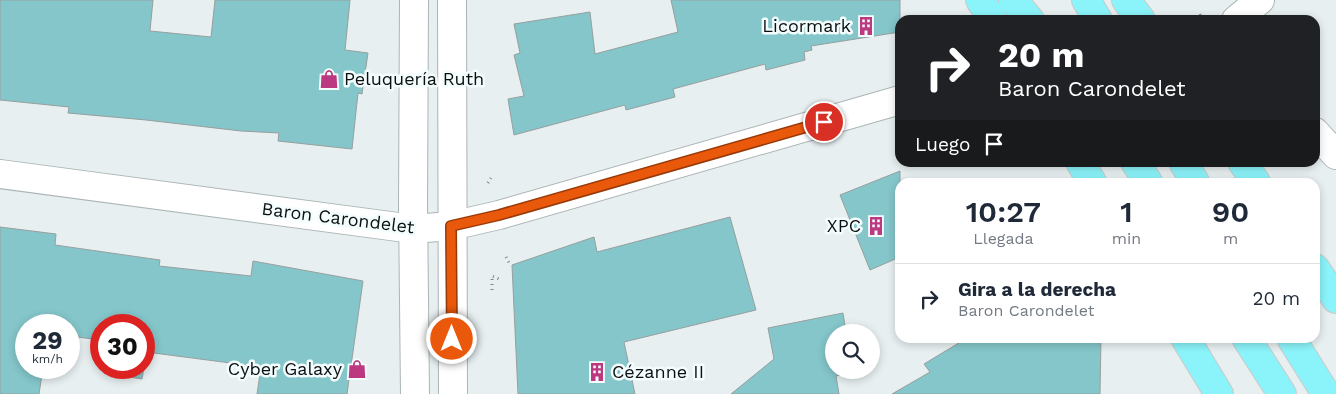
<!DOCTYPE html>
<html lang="es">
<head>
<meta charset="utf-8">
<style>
  :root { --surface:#fff; --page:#f2f2f3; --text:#1f2937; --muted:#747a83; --line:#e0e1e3 }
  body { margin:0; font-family:"Work Sans",sans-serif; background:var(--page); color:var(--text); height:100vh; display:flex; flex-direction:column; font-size:19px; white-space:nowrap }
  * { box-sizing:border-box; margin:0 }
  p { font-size:16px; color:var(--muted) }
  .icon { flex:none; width:28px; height:28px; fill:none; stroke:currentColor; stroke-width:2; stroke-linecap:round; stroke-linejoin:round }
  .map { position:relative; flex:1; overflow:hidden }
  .side { position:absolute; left:895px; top:178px; width:425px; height:165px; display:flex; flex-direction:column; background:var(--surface); border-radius:15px; box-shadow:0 2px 8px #0003 }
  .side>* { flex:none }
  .hud { position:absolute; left:895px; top:15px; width:425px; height:152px; border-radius:15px; box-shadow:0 2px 8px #0003; background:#202124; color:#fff; overflow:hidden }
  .tools { position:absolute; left:825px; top:324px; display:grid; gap:10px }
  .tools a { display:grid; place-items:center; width:55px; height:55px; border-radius:50%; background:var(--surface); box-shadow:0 2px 8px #0003; font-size:25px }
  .speed { position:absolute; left:15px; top:314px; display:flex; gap:10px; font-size:25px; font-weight:700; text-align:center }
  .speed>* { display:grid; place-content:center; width:65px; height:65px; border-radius:50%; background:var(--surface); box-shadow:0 2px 8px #0003; line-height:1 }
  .speed small { font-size:12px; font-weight:400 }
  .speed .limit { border:8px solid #d22; background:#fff; color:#111 }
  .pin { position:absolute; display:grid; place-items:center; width:42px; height:42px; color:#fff; margin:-21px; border:2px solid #fff; border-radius:50%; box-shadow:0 1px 5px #0007 }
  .me { position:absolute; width:55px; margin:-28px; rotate:0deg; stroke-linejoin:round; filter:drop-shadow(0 0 4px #0008) }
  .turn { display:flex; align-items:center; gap:18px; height:105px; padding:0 20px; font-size:22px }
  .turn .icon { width:65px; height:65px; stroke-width:2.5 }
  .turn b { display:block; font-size:35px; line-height:42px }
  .then { display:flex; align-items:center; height:48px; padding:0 20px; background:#0003; gap:10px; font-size:19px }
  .eta { display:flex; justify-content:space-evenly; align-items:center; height:85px; text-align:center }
  .eta b { font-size:30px; font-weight:600; line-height:35px }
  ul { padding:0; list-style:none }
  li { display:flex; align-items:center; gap:15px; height:70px; padding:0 20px; border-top:1px solid var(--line) }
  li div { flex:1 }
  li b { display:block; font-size:19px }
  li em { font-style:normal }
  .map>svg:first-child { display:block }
  .building { fill:#84c6ca; stroke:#979f9f }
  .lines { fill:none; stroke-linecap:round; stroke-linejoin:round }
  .minor-casing { stroke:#acb5b5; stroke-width:30 }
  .major-casing { stroke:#cacaca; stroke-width:30 }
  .path { stroke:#818788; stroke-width:3; stroke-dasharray:1 4; stroke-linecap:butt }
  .minor { stroke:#fff; stroke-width:28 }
  .major { stroke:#8bf4fa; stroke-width:28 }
  .route-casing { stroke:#983908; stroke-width:12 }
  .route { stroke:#ea580c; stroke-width:9 }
  .labels { text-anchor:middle; stroke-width:5; stroke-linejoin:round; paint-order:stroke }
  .poi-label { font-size:18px; fill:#0c0f0f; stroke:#f4fdfd; text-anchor:end }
  .street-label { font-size:18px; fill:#0c0f0f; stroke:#f4fdfd }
</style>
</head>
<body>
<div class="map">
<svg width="1336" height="394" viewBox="0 0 1336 394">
  <rect width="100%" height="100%" fill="#e7eff0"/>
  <g class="building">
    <polygon points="0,0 153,0 150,31 211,37 215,0 350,0 345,50 368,53 362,94 358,93 352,149 278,141 279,133 241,131 146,120 68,113 69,107 0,100"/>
    <polygon points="671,0 900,0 900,32 811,46 812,50 804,52 805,60 766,70 765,64 673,89 675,97 626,110 625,105 514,135 508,99 524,96 514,55 520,53 514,24 590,12 595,54 678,32"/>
    <polygon points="900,171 900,257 870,270 840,195"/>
    <polygon points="730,217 756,310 624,342 635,394 518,394 512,265 594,237 597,252"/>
    <polygon points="0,227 56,234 55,245 160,260 159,266 251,276 253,261 363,281 347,394 257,394 261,367 146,352 144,367 144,325 101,325 101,340 69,336 69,325 26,325 26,368 43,368 39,394 0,394"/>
    <polygon points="843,313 846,332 834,332 834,370 853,370 854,372 836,376 839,394 731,394 774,359 768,328"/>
    <polygon points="967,338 1101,338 1100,394 892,394 930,372 924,364"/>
    <polygon points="105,368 144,368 142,379 104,373"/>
  </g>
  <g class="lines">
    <g class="minor-casing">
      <g id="minor">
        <polyline points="414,0 413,207 415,394"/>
        <polyline points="452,0 453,394"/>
        <polyline points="1236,20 1260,0"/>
        <polyline points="1315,132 1336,155"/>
        <polyline points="0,174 413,229 451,226 499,215 900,100"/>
      </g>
    </g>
    <g class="major-casing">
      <g id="major">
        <polyline points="980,0 993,20"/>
        <polyline points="1013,0 1030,20"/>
        <polyline points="1086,0 1098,20"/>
        <polyline points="1126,0 1141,20"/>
        <polyline points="1080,162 1092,182"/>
        <polyline points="1135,162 1148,182"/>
        <polyline points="1183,162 1195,182"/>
        <polyline points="1242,162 1256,182"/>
        <polyline points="1315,268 1336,299"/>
        <polyline points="1185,338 1219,394"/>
        <polyline points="1246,338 1282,394"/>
        <polyline points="1291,338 1326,394"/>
      </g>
    </g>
    <g class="path">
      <polyline points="1200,14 1202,20"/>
      <polyline points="488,183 491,178"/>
      <polyline points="506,257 509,263"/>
      <polyline points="492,290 492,276 499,279"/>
    </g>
    <use href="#minor" class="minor"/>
    <use href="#major" class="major"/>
  </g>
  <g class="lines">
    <g class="route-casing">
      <polyline id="route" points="452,339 451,226 499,215 824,122"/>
    </g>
    <use href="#route" class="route"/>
  </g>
  <defs>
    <g id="building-bare" transform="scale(1.5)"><path d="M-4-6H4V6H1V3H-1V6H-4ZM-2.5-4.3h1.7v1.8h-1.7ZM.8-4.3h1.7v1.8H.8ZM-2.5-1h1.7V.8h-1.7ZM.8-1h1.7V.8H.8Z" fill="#bc3981" stroke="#f4fdfd" stroke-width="2.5" paint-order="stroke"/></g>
    <g id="shop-bare" transform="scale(1.5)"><path d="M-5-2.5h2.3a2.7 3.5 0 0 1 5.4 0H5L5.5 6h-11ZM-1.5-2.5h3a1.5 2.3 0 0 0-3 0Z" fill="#bc3981" stroke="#f4fdfd" stroke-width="2.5" paint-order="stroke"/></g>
  </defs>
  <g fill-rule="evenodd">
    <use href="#building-bare" x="866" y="26"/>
    <use href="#shop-bare" x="329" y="79"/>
    <use href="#building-bare" x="876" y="226"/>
    <use href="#shop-bare" x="357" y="369"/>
    <use href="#building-bare" x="597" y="372"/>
  </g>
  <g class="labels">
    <g class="poi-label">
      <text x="851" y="32">Licormark</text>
      <text x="344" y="85" text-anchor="start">Peluquería Ruth</text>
      <text x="861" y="232">XPC</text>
      <text x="342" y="375">Cyber Galaxy</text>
      <text x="612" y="378" text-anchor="start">Cézanne II</text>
    </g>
    <g class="street-label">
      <text transform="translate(338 218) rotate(7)" y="6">Baron Carondelet</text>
    </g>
  </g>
</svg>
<div class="tools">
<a><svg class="icon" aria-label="search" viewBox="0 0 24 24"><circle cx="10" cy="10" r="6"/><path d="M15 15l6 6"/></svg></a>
</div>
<div class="speed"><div>29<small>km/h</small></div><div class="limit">30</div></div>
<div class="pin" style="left:824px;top:122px;background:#d93025"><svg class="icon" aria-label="arrive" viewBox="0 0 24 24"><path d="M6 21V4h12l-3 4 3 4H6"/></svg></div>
<svg class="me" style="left:452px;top:339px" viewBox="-20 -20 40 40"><circle r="17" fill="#ea580c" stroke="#fff" stroke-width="3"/><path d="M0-11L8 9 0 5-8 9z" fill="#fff"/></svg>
<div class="hud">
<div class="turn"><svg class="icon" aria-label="right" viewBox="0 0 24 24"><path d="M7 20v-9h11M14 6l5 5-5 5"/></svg><div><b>20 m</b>Baron Carondelet</div></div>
<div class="then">Luego<svg class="icon" aria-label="arrive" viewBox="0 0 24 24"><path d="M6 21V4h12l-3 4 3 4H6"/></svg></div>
</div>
<section class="side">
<div class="eta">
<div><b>10:27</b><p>Llegada</p></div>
<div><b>1</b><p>min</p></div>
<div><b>90</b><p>m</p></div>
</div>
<ul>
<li><svg class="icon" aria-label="right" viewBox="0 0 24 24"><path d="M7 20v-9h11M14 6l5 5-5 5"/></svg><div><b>Gira a la derecha</b><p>Baron Carondelet</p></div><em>20 m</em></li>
</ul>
</section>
</div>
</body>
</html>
